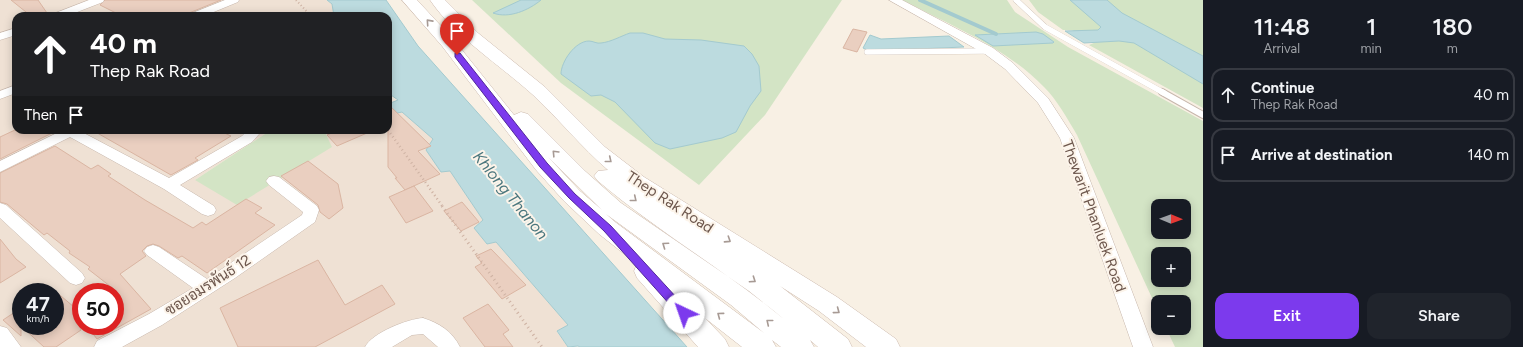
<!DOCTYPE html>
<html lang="en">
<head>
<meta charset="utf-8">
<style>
  :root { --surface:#171b24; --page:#20242c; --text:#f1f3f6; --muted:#9ea1a6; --line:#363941; --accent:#7c3aed }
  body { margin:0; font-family:Figtree,Sarabun,sans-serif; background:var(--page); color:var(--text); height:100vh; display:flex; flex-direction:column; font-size:15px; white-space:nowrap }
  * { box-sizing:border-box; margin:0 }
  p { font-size:13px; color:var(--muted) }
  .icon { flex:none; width:22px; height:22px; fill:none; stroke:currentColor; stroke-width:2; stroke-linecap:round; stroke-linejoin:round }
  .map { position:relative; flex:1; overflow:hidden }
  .side { display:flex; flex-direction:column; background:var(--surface); width:320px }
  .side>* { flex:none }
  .banner { position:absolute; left:12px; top:12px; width:380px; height:122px; border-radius:12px; box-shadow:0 2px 10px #0003; background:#202124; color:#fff; overflow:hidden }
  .needle { width:26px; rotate:91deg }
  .controls { position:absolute; left:1151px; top:199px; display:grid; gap:8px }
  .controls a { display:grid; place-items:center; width:40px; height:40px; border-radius:8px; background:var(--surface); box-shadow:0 2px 10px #0003; font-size:20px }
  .speed { position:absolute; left:12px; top:283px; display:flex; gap:8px; font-size:20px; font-weight:700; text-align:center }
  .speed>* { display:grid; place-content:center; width:52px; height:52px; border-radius:50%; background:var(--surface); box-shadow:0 2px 10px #0003; line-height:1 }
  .speed small { font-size:10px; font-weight:400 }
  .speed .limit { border:6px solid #d22; background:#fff; color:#111 }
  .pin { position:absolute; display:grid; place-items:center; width:34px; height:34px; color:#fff; margin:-41px -17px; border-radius:50% 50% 50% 0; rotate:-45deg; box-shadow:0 0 4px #0007 }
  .pin .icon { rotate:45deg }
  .me { position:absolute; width:44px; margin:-22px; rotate:318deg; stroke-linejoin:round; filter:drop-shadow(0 0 3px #0008) }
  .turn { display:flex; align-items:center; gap:14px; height:84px; padding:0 12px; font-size:18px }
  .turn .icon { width:52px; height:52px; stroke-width:2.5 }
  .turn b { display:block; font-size:28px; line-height:34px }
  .then { display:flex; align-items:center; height:38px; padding:0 12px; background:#0003; gap:8px; font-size:15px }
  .eta { display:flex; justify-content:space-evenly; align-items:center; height:68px; text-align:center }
  .eta b { font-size:24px; font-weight:600; line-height:28px }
  .button { display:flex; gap:8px; margin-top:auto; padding:8px 12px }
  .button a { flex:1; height:46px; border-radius:12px; background:var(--accent); color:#fff; font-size:16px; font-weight:600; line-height:46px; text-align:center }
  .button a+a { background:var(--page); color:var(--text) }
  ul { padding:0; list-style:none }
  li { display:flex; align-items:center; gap:12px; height:54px; margin:0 8px 6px; padding:0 4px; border:2px solid var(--line); border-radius:12px }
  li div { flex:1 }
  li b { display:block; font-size:15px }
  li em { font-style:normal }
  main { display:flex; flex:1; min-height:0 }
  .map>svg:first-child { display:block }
  .residential { fill:#efe1d4; fill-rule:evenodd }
  .green { fill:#d3e4c5; fill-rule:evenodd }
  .water { fill:#bcdbdf; stroke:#a3cacf }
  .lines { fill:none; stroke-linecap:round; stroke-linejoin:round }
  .stream { stroke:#a3cacf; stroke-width:4 }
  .building { fill:#eacfc0; stroke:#dab5a2 }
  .lane-far1-casing { stroke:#c7b7ac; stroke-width:6 }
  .lane-casing { stroke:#c7b7ac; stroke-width:8 }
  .street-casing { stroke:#c7b7ac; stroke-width:1 }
  .secondary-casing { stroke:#ccb9ad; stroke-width:1 }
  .path-far2 { stroke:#ceb2a3; stroke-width:2; stroke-dasharray:1 2.5; stroke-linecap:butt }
  .path-far1 { stroke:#ceb2a3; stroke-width:2.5; stroke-dasharray:1 3; stroke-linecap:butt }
  .path { stroke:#ceb2a3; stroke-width:3; stroke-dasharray:1 3.5; stroke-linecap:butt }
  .lane-far1 { stroke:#fff; stroke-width:5.5 }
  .lane { stroke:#fff; stroke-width:6 }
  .street { fill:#fff; fill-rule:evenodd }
  .secondary { fill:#fff; fill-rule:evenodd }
  .oneway { stroke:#a79a94 }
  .route { fill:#7c3aed; stroke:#51269a }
  .labels { text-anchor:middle; stroke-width:4; stroke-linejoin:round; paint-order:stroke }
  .street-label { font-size:15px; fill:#6d574d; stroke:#fcf4ea }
  .water-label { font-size:16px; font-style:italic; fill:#4b777e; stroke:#fcf4ea }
</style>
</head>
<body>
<main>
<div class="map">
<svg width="1203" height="347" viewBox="0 0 1203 347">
  <rect width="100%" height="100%" fill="#f8f0e4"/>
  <path class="residential" d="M0,0H327L332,4L334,16H16V130H271L195,180L331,146L324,130H388L393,114L402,112L433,139L427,150L441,172L450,171L483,220L474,228L487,244L496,242L568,325L557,332L568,347H0ZM21,292H55V326H21ZM81,292H115V326H81Z"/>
  <g class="green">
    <polygon points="472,0 842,0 765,115 699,185 561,83"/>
    <path d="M902,0H1007L1015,12L1068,47L1203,121V347H1175L1166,328H1184V302H1158V311L1077,135C1067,118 1057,100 1044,87C1005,47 950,25 902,0ZM1158,206H1184V232H1158ZM1158,254H1184V280H1158Z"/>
    <polygon points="1029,0 1203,0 1203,108 1089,45 1096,42 1072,30 1063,30 1038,12"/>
    <polygon points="271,130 324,130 332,147 237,205 195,180"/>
  </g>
  <g class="water">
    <polygon points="327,0 386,0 418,46 687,347 580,347 578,346 568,347 557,331 568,325 496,242 487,244 474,228 483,220 450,171 441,172 426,150 433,139 402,112 393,114 388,104 398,100 391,95 388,95 388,16 334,16 332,4"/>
    <path d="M521,0H541C529,10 509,19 493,13Z"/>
    <polygon points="1070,0 1107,0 1122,13 1203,56 1203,84 1134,43 1119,41 1084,43 1065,31 1098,30 1101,27"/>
    <polygon points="1036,32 1043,34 1054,42 1053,43 993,46 975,35"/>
    <path d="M630,33H643L665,39L701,40L744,46L752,54L759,66L761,91L750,106L736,132L722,138L670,149L655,143L615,102L601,95L591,96L561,74C561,62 575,41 589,41C593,41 597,44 601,43C611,42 621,36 630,33Z"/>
    <polygon points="870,35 881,39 949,36 964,47 869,51 863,48"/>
  </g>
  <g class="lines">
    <polyline class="stream" points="920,0 996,34"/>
  </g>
  <g class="building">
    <polygon points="11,0 38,0 47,13 31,16"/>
    <polygon points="105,0 221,0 189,13 186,16 122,16 100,5"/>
    <polygon points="853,29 867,32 857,52 843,48"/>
    <polygon points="388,104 431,146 418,151 440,174 405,190 395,178 397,178 388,167"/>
    <polygon points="15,130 58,130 0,159 0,137"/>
    <polygon points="92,130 218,130 231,136 195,158 198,160 171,175"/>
    <polygon points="339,130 374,130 337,146 327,135"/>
    <polygon points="55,146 91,169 98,165 111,174 108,176 145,200 193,228 202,222 206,225 246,199 262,208 255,213 275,225 207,273 182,256 178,258 159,246 153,244 147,246 142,251 146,256 120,274 151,309 97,339 87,326 115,326 115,290 88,269 90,267 69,253 70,251 47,233 44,235 7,204 0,202 0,173"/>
    <polygon points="308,161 338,184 343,208 329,219 320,212 318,205 281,176"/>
    <polygon points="414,186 433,211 406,223 389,197"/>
    <polygon points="462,202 479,222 461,231 444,211"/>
    <polygon points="0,239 16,259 26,267 0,283"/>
    <polygon points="491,249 526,285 502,299 475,267 482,263 476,256"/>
    <polygon points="318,260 345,305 382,285 395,304 315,347 238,347 220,308"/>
    <polygon points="55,291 74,307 81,303 81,330 56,347 44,347 21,326 55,326"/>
    <polygon points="488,304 509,330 503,334 513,347 485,347 463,318"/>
    <polygon points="21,308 21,336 3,320"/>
  </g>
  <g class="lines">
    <g class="lane-far1-casing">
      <g id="lane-far1">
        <polyline points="1016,0 1045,27 1164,93"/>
        <polyline points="867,52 989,51"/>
      </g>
    </g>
    <g class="lane-casing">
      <polyline id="lane" points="1162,92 1203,115"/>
    </g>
    <g class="street-casing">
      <g id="street">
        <polygon points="89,0 104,0 103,2 67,16 52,16 53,14"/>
        <polygon points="225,0 239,0 238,2 204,16 189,16 190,14"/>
        <polygon points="889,0 902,0 993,48 1013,63 1048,98 1074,138 1153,347 1133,347 1060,138 1038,103 1005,69 985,54"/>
        <polygon points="16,28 16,35 0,40 0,33"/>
        <polygon points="16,85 16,93 0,99 0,91"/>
        <polygon points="63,130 81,130 80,131 169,178 242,136 246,132 245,130 259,130 260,133 252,142 180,185 214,206 216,210 214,214 208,216 202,214 164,189 70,137 0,172 0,161"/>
        <polygon points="274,176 279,177 317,206 319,210 315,222 235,278 162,325 122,347 94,347 97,341 149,314 193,288 147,255 144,251 147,247 153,245 159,247 207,279 302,215 303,212 269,185 266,181 269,177"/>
        <polygon points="0,203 6,205 82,273 85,278 82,283 76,285 70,283 0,218"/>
        <path d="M423,318C439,323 452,331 460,347H438L423,334L412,335L392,347H365C372,333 407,319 423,318Z"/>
        <polygon points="0,326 7,328 21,347 0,347"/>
      </g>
    </g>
    <g class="secondary-casing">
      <path id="secondary" d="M402,0H417L454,40L514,115L521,112L528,114L585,171L621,203L749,291L785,320C725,270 657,231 598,181L594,176L598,171L608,170C581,147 559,119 533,95C500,65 455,37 430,0H445L478,33L545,87L605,147L644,177L837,297L896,339L900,347H866L819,311L780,286L848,339L852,347H818L810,340L814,347H781L772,340L776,347H742L705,318L725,339L729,347H698L637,278L634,271L637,264L599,234L564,201L536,170L442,46ZM548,157L602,210L580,191ZM606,214L731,305L764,333L615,222Z"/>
    </g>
    <polyline class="path-far2" points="296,0 311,16"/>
    <polyline class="path-far1" points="388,130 443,207"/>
    <polyline class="path" points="442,206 542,347"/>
    <use href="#lane-far1" class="lane-far1"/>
    <use href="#lane" class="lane"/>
    <use href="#street" class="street"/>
    <use href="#secondary" class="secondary"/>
  </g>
  <defs><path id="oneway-chevron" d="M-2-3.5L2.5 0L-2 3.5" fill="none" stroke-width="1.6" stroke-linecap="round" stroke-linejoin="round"/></defs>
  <g class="oneway">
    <use href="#oneway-chevron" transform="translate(429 22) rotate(-132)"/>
    <use href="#oneway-chevron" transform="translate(555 153) rotate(-134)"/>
    <use href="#oneway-chevron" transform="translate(609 160) rotate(39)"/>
    <use href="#oneway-chevron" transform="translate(634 199) rotate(39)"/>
    <use href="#oneway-chevron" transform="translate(728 240) rotate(33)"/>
    <use href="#oneway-chevron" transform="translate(665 245) rotate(-145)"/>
    <use href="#oneway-chevron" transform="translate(753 280) rotate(34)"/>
    <use href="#oneway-chevron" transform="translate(837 311) rotate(37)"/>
    <use href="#oneway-chevron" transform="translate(720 315) rotate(-143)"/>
    <use href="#oneway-chevron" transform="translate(769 322) rotate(-141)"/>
  </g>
  <polygon class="route" points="455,53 460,53 547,163 575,194 611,226 688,310 690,313 688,316 680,316 604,231 569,198 540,167 455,57"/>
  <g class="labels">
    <g class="street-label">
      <text transform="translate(670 202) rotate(33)" y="5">Thep Rak Road</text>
      <text transform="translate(1094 216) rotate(70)" y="5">Thewarit Phanluek Road</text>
      <text transform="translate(208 285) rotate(-33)" y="5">ซอยอมรพันธ์ 12</text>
    </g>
    <g class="water-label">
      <text transform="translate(511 195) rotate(51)" y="6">Khlong Thanon</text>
    </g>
  </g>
</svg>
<div class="controls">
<a><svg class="needle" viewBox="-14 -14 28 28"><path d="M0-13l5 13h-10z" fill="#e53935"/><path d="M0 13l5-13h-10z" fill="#9ea1a6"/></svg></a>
<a>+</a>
<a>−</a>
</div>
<div class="speed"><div>47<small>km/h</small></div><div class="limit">50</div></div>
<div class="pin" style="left:457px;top:55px;background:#d93025"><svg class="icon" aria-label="arrive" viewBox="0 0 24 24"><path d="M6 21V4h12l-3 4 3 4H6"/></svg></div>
<svg class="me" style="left:684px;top:313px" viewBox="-20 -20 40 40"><circle r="19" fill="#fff"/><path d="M0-13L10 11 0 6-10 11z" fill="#7c3aed"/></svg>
<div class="banner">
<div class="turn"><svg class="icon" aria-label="ahead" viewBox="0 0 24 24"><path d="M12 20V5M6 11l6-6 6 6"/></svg><div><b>40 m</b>Thep Rak Road</div></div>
<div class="then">Then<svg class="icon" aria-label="arrive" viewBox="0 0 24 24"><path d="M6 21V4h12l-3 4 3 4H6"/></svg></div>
</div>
</div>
<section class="side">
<div class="eta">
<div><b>11:48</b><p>Arrival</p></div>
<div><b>1</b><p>min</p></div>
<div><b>180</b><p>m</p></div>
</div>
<ul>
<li><svg class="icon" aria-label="ahead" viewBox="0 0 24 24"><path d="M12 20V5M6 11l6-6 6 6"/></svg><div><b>Continue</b><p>Thep Rak Road</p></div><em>40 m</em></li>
<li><svg class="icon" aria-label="arrive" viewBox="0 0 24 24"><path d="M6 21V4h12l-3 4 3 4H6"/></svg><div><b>Arrive at destination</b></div><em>140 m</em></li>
</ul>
<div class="button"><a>Exit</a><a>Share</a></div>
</section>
</main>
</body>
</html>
